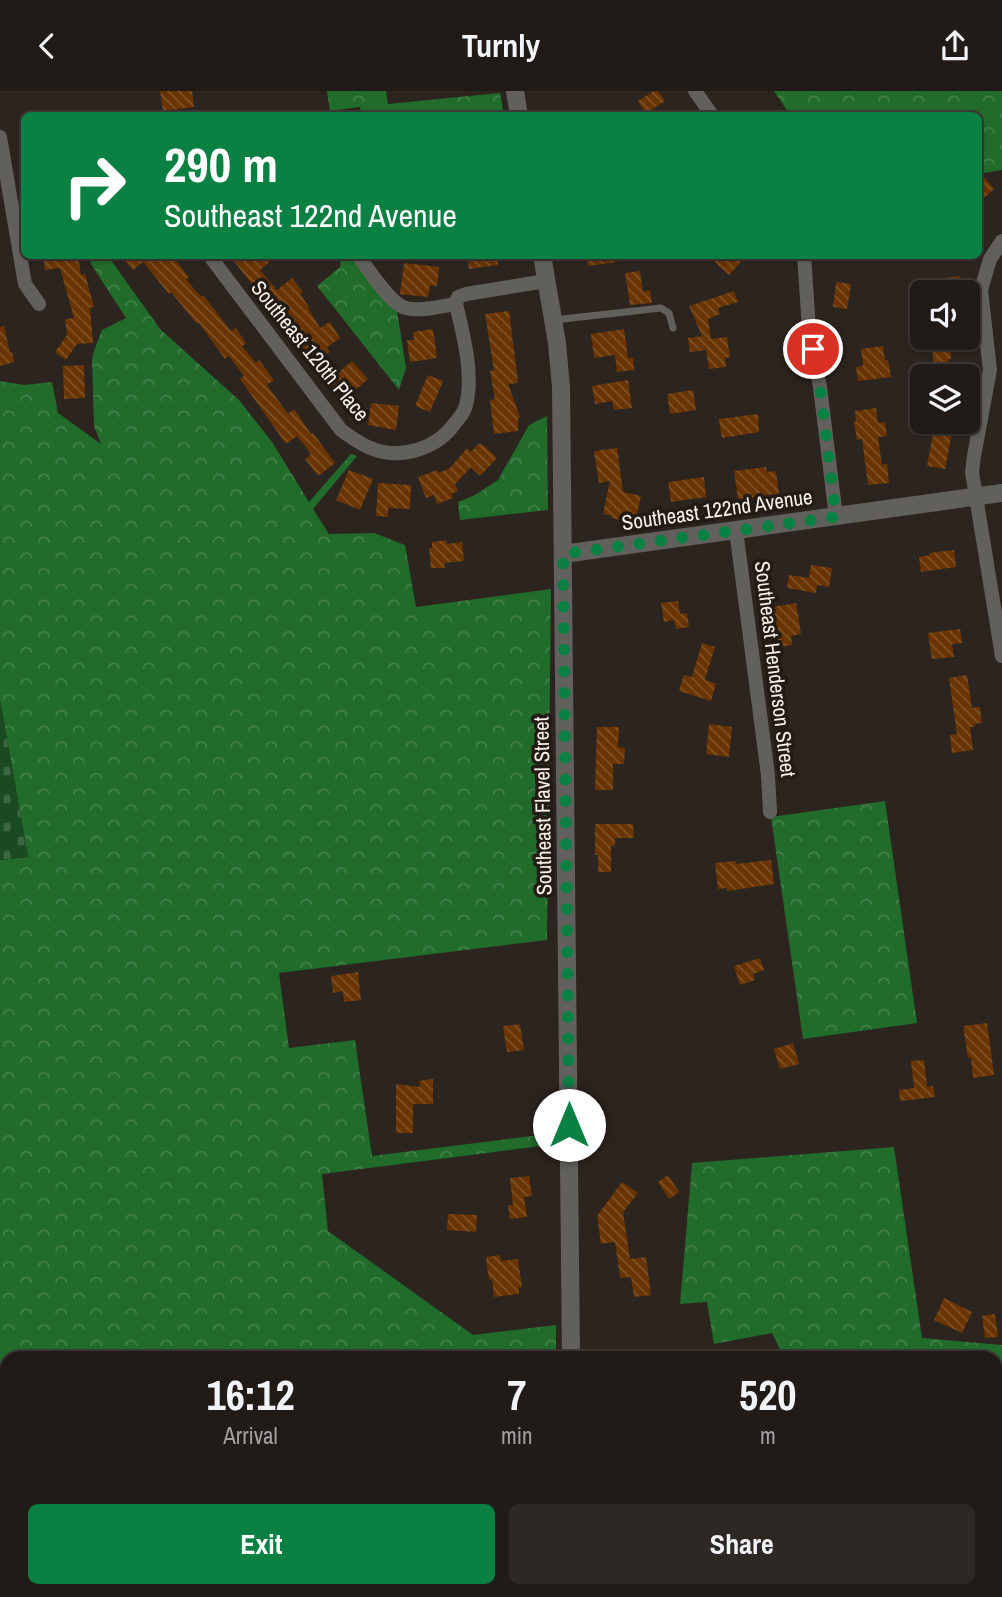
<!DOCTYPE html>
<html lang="en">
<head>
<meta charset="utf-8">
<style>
  :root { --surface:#211b17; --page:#2d2824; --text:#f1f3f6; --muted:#a2a1a1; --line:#3e3936; --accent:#0b8043 }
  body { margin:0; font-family:"Archivo Narrow",sans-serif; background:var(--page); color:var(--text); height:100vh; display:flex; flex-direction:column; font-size:26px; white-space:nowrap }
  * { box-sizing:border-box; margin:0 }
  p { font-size:23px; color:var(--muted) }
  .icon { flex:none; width:38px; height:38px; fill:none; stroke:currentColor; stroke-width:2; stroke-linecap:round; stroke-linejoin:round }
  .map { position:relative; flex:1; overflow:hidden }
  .drawer { position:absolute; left:0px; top:1260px; width:1003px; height:247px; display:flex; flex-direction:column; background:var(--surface); border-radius:21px 21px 0 0; box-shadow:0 2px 5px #0004,0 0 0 2px var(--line) }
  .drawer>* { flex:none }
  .hud { position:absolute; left:21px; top:21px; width:961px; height:147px; border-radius:10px; box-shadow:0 2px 5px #0004,0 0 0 2px var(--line); background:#0b8043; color:#fff; overflow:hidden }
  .buttons { position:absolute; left:910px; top:189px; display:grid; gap:14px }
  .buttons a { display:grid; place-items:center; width:70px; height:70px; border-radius:10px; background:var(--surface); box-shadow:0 2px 5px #0004,0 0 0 2px var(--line); font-size:35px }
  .pin { position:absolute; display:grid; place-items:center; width:60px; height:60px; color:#fff; margin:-30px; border:4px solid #fff; border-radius:50%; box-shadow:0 2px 7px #0007 }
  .me { position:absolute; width:77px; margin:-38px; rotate:0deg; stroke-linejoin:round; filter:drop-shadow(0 0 5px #0008) }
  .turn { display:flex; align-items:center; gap:24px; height:147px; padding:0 28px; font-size:32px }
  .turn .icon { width:91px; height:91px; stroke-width:2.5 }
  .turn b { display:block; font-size:49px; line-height:60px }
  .eta { display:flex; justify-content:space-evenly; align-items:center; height:119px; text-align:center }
  .eta b { font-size:42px; font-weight:800; line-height:49px }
  .primary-button { display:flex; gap:14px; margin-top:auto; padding:14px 28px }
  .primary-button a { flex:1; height:80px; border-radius:10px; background:var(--accent); color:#fff; font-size:28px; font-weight:800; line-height:80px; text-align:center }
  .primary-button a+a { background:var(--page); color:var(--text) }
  header { display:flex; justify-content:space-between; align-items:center; height:91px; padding:0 28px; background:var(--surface); font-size:32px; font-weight:800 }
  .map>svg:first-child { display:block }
  .forest { fill:url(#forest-crowns) }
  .cemetery { fill:url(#cemetery-stones) }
  .building { fill:url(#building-back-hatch) }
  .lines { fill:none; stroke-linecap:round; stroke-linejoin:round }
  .service { stroke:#62605d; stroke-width:7 }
  .minor { stroke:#62605d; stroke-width:14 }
  .tertiary { stroke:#62605d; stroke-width:18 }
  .route { stroke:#0b8043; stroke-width:12; stroke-dasharray:0 21.6 }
  .labels { text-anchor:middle; stroke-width:7; stroke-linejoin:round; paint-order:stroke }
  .street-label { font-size:21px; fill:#f6f1ed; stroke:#221b16 }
</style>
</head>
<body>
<header><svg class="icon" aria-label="back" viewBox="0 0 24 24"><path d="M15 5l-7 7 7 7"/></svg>Turnly<svg class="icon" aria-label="share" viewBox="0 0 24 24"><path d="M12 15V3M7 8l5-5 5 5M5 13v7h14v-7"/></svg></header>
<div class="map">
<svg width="1002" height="1506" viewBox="0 0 1002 1506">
  <defs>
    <pattern id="forest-crowns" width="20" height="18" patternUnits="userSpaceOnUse" patternTransform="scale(1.75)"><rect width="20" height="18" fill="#216b2b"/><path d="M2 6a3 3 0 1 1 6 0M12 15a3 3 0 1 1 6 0" fill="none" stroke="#42814a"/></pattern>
    <pattern id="cemetery-stones" width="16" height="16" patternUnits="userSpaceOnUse" patternTransform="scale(1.75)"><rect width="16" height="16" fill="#1a4a20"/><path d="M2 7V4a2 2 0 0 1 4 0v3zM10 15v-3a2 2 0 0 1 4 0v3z" fill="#3c6541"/></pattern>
    <pattern id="building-back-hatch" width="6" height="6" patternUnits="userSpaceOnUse" patternTransform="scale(1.75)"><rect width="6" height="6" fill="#6a3400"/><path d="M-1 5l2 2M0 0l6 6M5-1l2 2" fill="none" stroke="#805226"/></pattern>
  </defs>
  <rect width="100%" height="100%" fill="#2c241f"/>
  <g class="forest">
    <polygon points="327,0 386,0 388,13 500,2 504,24 362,24 360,16 330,20"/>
    <polygon points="774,0 1002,0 1002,79 978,83 978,24 790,24"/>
    <polygon points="90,165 108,165 160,238 239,309 272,351 309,411 351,363 357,365 313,418 329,443 374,442 405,454 416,516 551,498 547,849 279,882 289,957 355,949 372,1065 556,1042 556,1053 322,1083 328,1140 473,1244 556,1234 556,1267 7,1267 7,1397 0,1348 0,769 28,766 0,609 0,290 24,294 52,291 58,322 101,353 94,335 92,269 94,260 102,239 126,227 91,173"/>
    <polygon points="341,165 355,165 397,220 406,277 399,299 317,195 340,176"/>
    <polygon points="547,325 548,419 460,429 458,411 475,404 498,389 529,334"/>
    <polygon points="885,710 917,932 803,948 771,726"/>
    <polygon points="894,1056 922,1247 1002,1254 1002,1506 851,1506 850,1500 996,1500 996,1267 784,1267 772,1242 714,1253 707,1211 680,1213 692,1072"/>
    <polygon points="22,1500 557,1500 557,1506 23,1506"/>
  </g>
  <g class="cemetery">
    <polygon points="0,609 28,766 0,769"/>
    <polygon points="0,1348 7,1397 7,1500 22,1500 23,1506 0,1506"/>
  </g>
  <g class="building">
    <polygon points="160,0 192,0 194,16 163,20"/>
    <polygon points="654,0 658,0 665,10 646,23 638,10"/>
    <polygon points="978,79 994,98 978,112"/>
    <polygon points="43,164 78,164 81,184 85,183 94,216 90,217 93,252 77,253 66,269 55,261 67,244 65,228 74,227 60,177 45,179"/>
    <polygon points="120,164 171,164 189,186 186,188 201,206 203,204 231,240 236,237 246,252 242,255 256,272 259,269 274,289 267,294 288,323 294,318 311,343 313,342 335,372 318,385 305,368 311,363 297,345 286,353 240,288 244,285 229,265 225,268 199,232 197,233 171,201 169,203 143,171 133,179"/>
    <polygon points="238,164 278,164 260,179 277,199 292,187 303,201 300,203 309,216 308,217 320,237 330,231 340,247 327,256 330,261 324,264 339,281 352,270 368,288 347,306 339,297 335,300 318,281 288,232 287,233 258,194 255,197 233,169"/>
    <polygon points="470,164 497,164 498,174 469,178 468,168 470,168"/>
    <polygon points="586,164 617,164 617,171 588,175"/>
    <polygon points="707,164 747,164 729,184"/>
    <polygon points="404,172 439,176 437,195 430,194 428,206 400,203"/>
    <polygon points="640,180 643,201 650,199 652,212 630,214 625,182"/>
    <polygon points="960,185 962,201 938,201 936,188"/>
    <polygon points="836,191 851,193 847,218 833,216"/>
    <polygon points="734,200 738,211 718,217 720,223 708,228 711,248 727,246 730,266 725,267 726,276 709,278 706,259 690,261 688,247 702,245 689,215"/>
    <polygon points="509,220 518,292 508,293 520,326 518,327 518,340 494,343 490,309 495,308 490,280 494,279 485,223"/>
    <polygon points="4,235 10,262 12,261 14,271 0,275 0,236"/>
    <polygon points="433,238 437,267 410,271 407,249 414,249 413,241"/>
    <polygon points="624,238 628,267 633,267 634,279 617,281 615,264 594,267 591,243"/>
    <polygon points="932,247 950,247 951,268 948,268 951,285 934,285"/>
    <polygon points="883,255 885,269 888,269 891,286 858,290 856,276 863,275 861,258"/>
    <polygon points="84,274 85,307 64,308 63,275"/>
    <polygon points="428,284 443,290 430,321 415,315"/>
    <polygon points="628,289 632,317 614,319 612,310 595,313 592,295"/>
    <polygon points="693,299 696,319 670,323 667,303"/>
    <polygon points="371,312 399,315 396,339 368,334"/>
    <polygon points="876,317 878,332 885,331 887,345 878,346 882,374 887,373 889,392 868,394 862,348 857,349 854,331 856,330 855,320"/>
    <polygon points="758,323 759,341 722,347 719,328"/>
    <polygon points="935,333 953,336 945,378 927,375"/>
    <polygon points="478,353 482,353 497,367 480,385 471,376 455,393 458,400 451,403 453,407 437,413 434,404 426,407 418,386 437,379 438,382 450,377 467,357 471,361"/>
    <polygon points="617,357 623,401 641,405 635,432 611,427 612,425 603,423 610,390 599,392 594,360"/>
    <polygon points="766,376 767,381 776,380 779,403 738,408 734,380"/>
    <polygon points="349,379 373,388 360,419 336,409"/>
    <polygon points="704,386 706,406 671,411 668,391"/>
    <polygon points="378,392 411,394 410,418 388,417 388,426 376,425"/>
    <polygon points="446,449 447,453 462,451 464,470 444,472 445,477 431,477 429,457 432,457 432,451"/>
    <polygon points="954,459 956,476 921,481 919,466 930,464 930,462"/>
    <polygon points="811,474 832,477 829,496 817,494 816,502 787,497 789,484 809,487"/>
    <polygon points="678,510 680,523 687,522 689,536 676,538 674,529 664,531 661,512"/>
    <polygon points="796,512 801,543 791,545 792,554 774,557 767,517"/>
    <polygon points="960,538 962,552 952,553 954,566 932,568 928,542"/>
    <polygon points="702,552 715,556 705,589 716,593 711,610 679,600 684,584 692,586"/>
    <polygon points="967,584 972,617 980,616 982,632 974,633 974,636 970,636 973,659 952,662 950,644 957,643 949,587"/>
    <polygon points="709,633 732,636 729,666 706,663"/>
    <polygon points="597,636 619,636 618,656 625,657 624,673 613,673 613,699 595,699"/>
    <polygon points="595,733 633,733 634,747 615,747 615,755 611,755 611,781 598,781 598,764 595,764"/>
    <polygon points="771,769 774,793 727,800 727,797 718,798 715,772 736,770 736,773"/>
    <polygon points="760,867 764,879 753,883 755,889 740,894 734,875"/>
    <polygon points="358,881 361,909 344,911 343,900 333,902 331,885"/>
    <polygon points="987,932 994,984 973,987 971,967 968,967 963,935"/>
    <polygon points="520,933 524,959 507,961 503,935"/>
    <polygon points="793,952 799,973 780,978 774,958"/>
    <polygon points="924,969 927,996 933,995 935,1006 900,1010 899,999 914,997 911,970"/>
    <polygon points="433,988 433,1013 413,1013 413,1042 396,1042 396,993 420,996 419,990"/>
    <polygon points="668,1084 679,1101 669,1108 658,1091"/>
    <polygon points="529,1085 532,1105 524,1106 527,1126 510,1128 508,1114 513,1114 510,1087"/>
    <polygon points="622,1091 638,1102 623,1121 630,1168 646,1166 651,1204 634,1206 631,1186 620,1187 615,1151 601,1153 597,1125"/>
    <polygon points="448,1123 477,1124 476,1141 447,1139"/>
    <polygon points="500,1164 501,1170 518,1168 522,1196 519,1196 519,1203 494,1206 492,1188 489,1189 486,1166"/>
    <polygon points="944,1207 972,1221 962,1242 934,1229"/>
    <polygon points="995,1223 998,1246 985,1247 982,1225"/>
  </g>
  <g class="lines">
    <polyline class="service" points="554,229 661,217 669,222 673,237"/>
    <g class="minor">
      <polyline points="695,0 712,24"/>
      <polyline points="0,46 25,193 39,213"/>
      <polyline points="1002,150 990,168 981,199 990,279 974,365 972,381 1002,565"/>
      <path d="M209,164L341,339C351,346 361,354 373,358C402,369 438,357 455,332C459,327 465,321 466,314C474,283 463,243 456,213L458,206L466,203L546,190"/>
      <path d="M358,164C368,178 391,214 406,217C421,221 441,215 456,213"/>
      <polyline points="804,164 809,238 820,296 836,426"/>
      <polyline points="736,439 768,684 770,721"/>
    </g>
    <g class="tertiary">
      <polyline points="515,0 519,24"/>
      <polyline points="542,164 557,252 561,296 571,1267"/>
      <polyline points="563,463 1002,402"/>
      <polyline points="572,1500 572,1506"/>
    </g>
  </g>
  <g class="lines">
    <polyline class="route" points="569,1034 563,463 836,426 820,296 813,258"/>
  </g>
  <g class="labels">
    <g class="street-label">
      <text transform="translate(310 260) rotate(51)" y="7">Southeast 120th Place</text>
      <text transform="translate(717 419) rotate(-8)" y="7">Southeast 122nd Avenue</text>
      <text transform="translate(775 578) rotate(83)" y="7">Southeast Henderson Street</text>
      <text transform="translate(543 715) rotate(-91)" y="7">Southeast Flavel Street</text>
    </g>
  </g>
</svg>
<div class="buttons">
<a><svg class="icon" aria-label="sound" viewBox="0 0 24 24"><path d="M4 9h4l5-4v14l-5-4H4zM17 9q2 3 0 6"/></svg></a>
<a><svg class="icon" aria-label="layers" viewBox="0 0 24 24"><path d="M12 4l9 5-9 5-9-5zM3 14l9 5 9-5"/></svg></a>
</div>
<div class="pin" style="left:813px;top:258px;background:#d93025"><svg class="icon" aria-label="arrive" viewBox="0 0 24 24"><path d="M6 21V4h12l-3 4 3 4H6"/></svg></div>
<svg class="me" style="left:569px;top:1034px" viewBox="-20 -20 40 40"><circle r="19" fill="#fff"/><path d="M0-13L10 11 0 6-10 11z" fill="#0b8043"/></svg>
<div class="hud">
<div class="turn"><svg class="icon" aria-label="right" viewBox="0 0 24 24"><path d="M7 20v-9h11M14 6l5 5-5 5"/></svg><div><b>290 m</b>Southeast 122nd Avenue</div></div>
</div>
<section class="drawer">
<div class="eta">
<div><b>16:12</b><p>Arrival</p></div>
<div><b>7</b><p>min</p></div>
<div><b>520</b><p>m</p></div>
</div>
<div class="primary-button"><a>Exit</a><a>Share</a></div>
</section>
</div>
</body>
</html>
